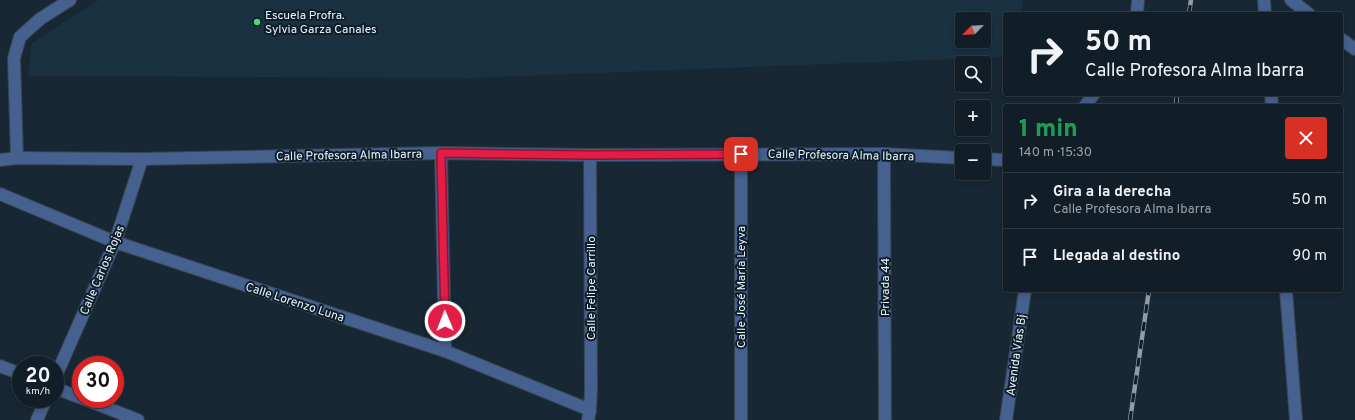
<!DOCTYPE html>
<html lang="es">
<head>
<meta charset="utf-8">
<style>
  :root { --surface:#111e27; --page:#1e2b33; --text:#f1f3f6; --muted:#9ca2a7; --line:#303c44 }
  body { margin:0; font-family:Overpass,sans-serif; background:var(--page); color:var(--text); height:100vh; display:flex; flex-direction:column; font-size:15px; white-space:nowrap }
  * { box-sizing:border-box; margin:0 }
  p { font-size:13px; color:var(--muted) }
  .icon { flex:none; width:22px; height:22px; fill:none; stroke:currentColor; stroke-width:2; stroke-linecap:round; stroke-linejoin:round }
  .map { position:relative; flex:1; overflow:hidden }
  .side { position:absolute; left:1003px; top:104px; width:340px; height:188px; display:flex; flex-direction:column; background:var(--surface); border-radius:4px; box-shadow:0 2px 6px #0003,0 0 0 1px var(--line) }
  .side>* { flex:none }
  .hud { position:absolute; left:1003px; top:12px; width:340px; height:84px; border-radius:4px; box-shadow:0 2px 6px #0003,0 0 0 1px var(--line); background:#111e27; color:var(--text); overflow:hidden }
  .needle { width:26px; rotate:246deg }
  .buttons { position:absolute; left:955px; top:12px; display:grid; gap:8px }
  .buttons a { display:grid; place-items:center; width:36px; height:36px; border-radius:4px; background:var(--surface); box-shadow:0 2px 6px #0003,0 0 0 1px var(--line); font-size:20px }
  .speed { position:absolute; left:12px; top:356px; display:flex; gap:8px; font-size:20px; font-weight:700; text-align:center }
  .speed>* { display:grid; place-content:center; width:52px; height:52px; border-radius:50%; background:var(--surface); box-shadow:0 2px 6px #0003,0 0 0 1px var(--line); line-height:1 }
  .speed small { font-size:10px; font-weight:400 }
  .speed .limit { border:6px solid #d22; background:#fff; color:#111 }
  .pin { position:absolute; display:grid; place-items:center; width:34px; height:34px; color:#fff; margin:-17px; border-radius:8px; box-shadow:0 2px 6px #0006 }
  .me { position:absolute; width:44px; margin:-22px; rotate:359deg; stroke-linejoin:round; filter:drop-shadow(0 0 3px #0008) }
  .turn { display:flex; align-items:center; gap:14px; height:84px; padding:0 16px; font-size:18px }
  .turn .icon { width:52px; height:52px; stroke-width:2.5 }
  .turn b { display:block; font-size:28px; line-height:34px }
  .round { display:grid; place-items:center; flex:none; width:42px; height:42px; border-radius:4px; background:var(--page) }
  .overview { display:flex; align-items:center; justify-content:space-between; height:68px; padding:0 16px }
  h1 { font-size:24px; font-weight:800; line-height:30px; color:#1e9e55 }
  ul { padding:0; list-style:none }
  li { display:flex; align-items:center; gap:12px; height:56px; padding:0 16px; border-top:1px solid var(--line) }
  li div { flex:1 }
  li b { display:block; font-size:15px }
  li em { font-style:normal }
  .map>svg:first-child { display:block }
  .built { fill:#1a3142; fill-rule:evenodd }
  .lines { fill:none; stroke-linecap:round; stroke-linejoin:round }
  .street-casing { stroke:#344550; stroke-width:14 }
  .street { stroke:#46608f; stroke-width:12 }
  .rail-casing { stroke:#909da7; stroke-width:4.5 }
  .rail { stroke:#0d1e2a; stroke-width:3; stroke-dasharray:9; stroke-linecap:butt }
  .route-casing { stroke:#92132f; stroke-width:10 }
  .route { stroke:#e11d48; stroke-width:7 }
  .poi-dot { fill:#52d673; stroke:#0d1e2a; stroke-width:1.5 }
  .labels { text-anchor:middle; stroke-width:4; stroke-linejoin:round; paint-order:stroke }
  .poi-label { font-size:12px; fill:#e9f4fd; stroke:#0d1e2a; text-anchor:start }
  .street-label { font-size:12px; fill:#e9f4fd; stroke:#0d1e2a }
</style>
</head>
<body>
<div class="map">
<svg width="1355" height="420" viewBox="0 0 1355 420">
  <rect width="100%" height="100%" fill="#172834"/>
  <path class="built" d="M99,0H1023L1022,14H1005V57L471,78L28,76L32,43ZM962,19H984V41H962Z"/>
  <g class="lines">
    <g class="street-casing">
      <g id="street">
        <polyline points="1264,0 1265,14"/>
        <polyline points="1291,0 1309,14"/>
        <polyline points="1137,14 1138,0"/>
        <polyline points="1341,39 1355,49"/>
        <polyline points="1271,94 1272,106"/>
        <polyline points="1085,106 1094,94"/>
        <polyline points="441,153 445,351"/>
        <polyline points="741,154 741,420"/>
        <polyline points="884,154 885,420"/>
        <polyline points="17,158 14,58 20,37 40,19 70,0"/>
        <polyline points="984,159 1005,160"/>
        <polyline points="0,160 17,158 142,159 441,153 590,155 884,154 962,158"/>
        <polyline points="0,194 115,242 445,351 590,410"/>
        <polyline points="1286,290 1296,420"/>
        <polyline points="0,366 21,374"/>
        <polyline points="55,378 115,242 142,159"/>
        <polyline points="55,388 81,398"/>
        <polyline points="84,399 138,420"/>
        <polyline points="37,420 46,399"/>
        <polyline points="588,420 590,410 591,390 590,155"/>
        <polyline points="1006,420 1025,290"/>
      </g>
    </g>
    <use href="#street" class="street"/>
    <g class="rail-casing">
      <g id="rail">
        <polyline points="1189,14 1191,0"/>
        <polyline points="1176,106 1177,94"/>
        <polyline points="1130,420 1149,290"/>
      </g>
    </g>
    <use href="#rail" class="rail"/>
  </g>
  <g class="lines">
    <g class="route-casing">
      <polyline id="route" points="445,321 441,153 590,155 741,154"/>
    </g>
    <use href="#route" class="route"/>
  </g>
  <circle class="poi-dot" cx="257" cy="22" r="4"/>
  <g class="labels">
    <g class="poi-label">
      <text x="265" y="19">Escuela Profra.<tspan x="265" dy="14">Sylvia Garza Canales</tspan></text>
    </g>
    <g class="street-label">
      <text transform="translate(349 155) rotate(-1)" y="4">Calle Profesora Alma Ibarra</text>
      <text transform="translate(841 155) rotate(1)" y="4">Calle Profesora Alma Ibarra</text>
      <text transform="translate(102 270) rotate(-67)" y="4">Calle Carlos Rojas</text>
      <text transform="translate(741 287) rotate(-90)" y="4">Calle José María Leyva</text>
      <text transform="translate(885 287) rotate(-90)" y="4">Privada 44</text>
      <text transform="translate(591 288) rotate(-90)" y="4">Calle Felipe Carrillo</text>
      <text transform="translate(295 302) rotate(18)" y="4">Calle Lorenzo Luna</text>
      <text transform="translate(1016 355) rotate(-82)" y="4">Avenida Vías Bj</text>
    </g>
  </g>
</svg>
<div class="buttons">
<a><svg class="needle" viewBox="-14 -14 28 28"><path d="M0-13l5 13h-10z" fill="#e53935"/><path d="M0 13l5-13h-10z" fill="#9ca2a7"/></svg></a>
<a><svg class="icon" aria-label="search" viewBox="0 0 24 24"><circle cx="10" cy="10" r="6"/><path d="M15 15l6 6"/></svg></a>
<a>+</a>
<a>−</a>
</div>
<div class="speed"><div>20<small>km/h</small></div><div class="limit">30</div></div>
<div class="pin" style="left:741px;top:154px;background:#d93025"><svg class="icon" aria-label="arrive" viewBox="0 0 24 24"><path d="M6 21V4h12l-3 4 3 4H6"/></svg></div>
<svg class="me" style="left:445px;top:321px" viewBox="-20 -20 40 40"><circle r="17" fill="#e11d48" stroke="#fff" stroke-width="3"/><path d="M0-11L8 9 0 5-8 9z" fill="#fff"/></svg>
<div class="hud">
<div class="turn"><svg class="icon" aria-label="right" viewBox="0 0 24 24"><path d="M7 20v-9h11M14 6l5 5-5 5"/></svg><div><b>50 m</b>Calle Profesora Alma Ibarra</div></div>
</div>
<section class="side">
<div class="overview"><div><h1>1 min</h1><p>140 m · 15:30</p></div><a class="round" style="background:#d93025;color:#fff"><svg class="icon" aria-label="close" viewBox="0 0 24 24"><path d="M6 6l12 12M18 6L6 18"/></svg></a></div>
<ul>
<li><svg class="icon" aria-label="right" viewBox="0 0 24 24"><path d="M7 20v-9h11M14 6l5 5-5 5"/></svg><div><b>Gira a la derecha</b><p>Calle Profesora Alma Ibarra</p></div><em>50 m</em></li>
<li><svg class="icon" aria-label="arrive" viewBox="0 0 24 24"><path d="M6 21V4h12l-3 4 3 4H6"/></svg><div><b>Llegada al destino</b></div><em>90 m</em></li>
</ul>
</section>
</div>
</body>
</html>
